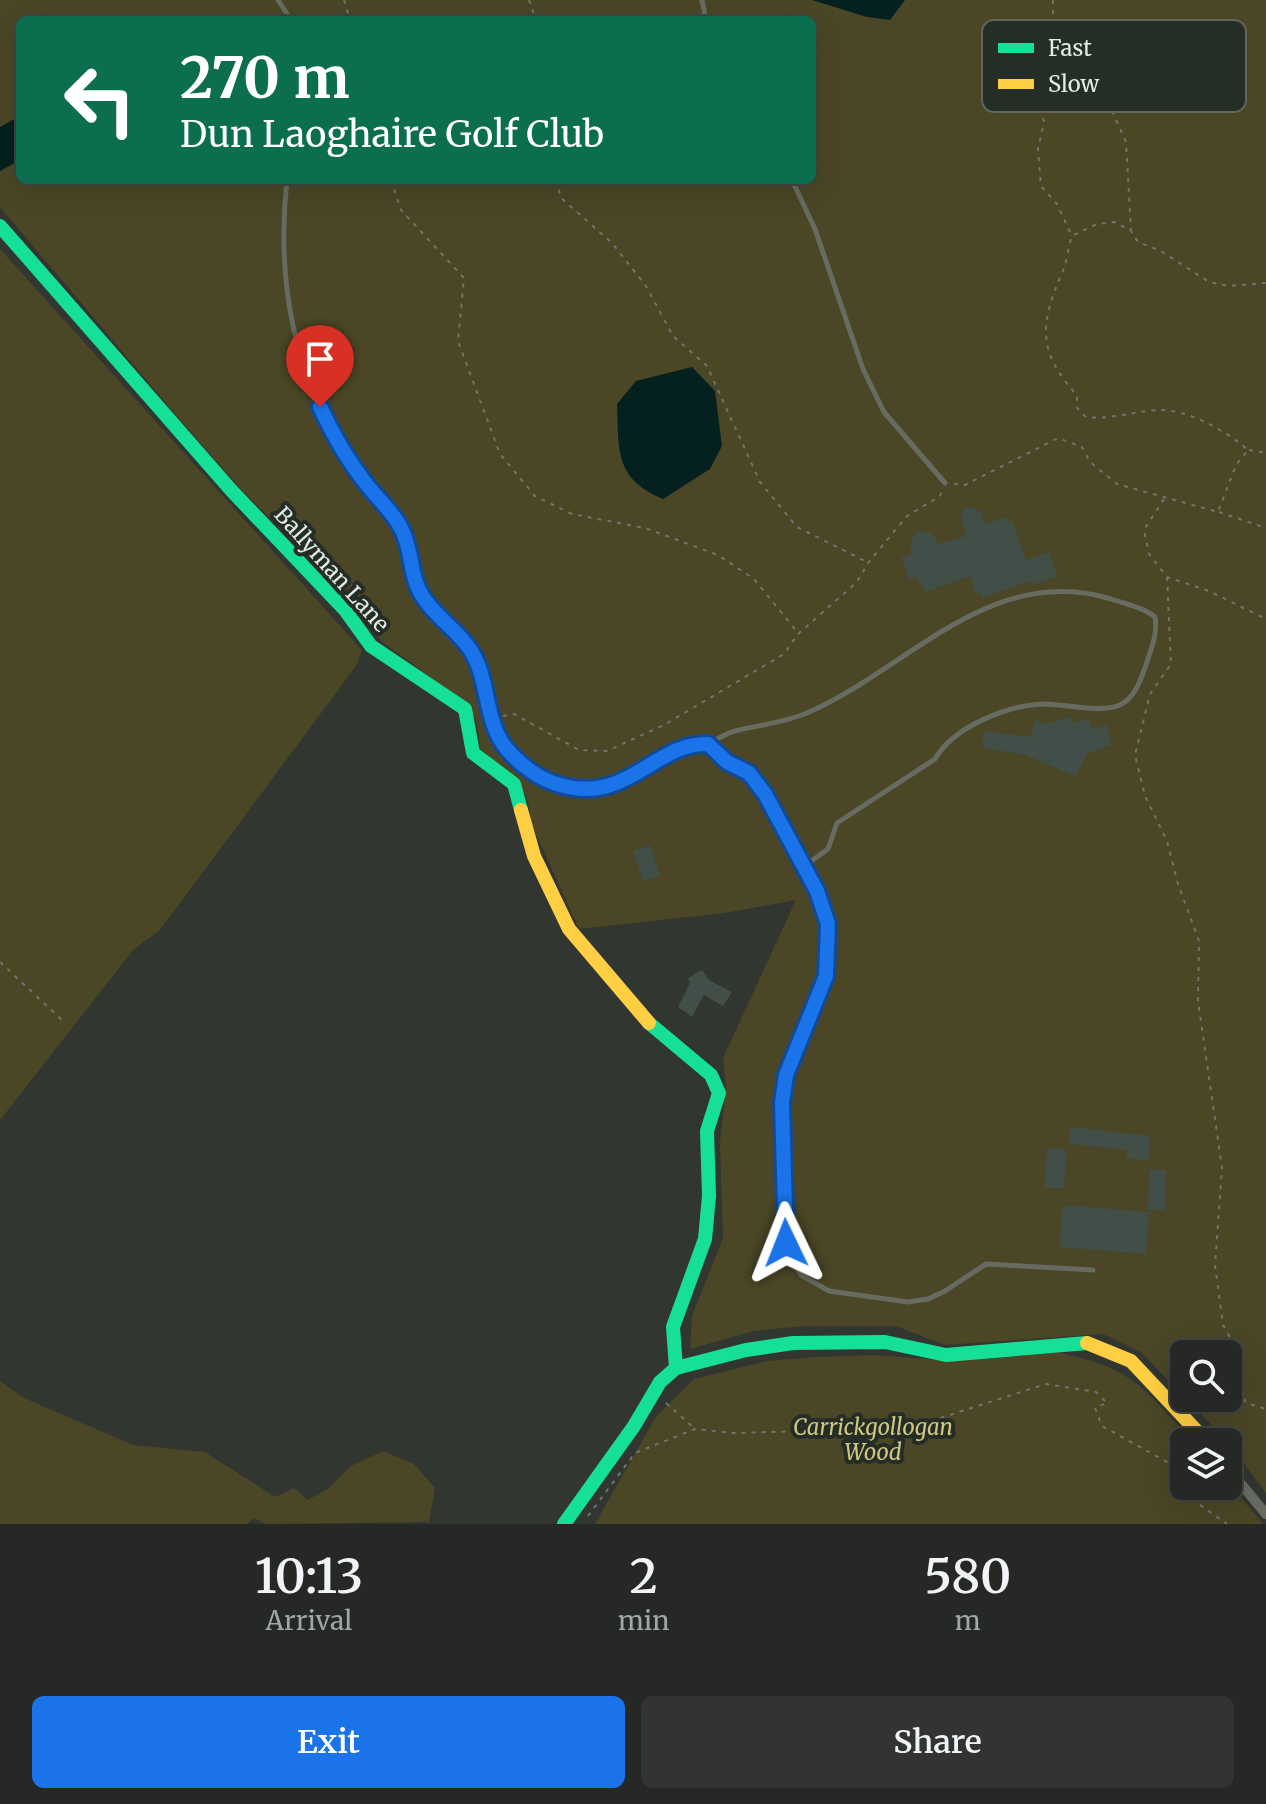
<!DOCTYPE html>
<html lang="en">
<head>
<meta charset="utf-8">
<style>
  :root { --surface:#252825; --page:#313432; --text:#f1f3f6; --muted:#a3a6a7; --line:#424442; --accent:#1a73e8 }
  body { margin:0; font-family:Merriweather,serif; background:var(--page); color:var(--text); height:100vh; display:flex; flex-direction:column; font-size:30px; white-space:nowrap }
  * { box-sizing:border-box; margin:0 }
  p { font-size:26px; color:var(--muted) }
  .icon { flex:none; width:44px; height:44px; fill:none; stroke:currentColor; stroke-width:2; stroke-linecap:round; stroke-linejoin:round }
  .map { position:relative; height:1524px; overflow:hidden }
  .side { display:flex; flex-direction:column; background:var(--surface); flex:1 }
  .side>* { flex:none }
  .banner { position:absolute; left:16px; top:16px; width:800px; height:168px; border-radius:12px; box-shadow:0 8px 32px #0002,0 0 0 2px var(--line); background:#0b6e4f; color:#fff; overflow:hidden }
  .buttons { position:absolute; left:1170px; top:1340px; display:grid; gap:16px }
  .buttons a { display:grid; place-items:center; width:72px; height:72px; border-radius:12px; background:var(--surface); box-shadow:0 8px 32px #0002,0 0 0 2px var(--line); font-size:40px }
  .pin { position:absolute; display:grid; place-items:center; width:68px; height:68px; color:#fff; margin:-82px -34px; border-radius:50% 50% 50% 0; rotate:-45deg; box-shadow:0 0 8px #0007 }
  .pin .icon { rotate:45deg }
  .me { position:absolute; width:88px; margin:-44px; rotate:358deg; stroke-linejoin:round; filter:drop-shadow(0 0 6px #0008) }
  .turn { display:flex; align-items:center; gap:28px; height:168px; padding:0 32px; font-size:36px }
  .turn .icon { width:104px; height:104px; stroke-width:2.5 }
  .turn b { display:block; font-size:56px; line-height:68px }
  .eta { display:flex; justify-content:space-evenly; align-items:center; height:136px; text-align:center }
  .eta b { font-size:48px; font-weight:600; line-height:56px }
  .primary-button { display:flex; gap:16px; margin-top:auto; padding:16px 32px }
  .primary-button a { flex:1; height:92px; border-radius:12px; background:var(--accent); color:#fff; font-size:32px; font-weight:600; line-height:92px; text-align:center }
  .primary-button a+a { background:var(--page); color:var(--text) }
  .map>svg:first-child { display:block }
  .green { fill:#4a4626; fill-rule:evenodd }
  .water { fill:#042120 }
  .building { fill:#424e48 }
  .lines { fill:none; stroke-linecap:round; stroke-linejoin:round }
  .path { stroke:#70746c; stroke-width:2; stroke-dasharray:4 6; stroke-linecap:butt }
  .lane { stroke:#676b60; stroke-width:5 }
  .street { stroke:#676b60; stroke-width:10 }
  .fast { stroke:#16e098; stroke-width:14 }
  .slow { stroke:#ffcf43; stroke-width:14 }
  .route-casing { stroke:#114b97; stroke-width:20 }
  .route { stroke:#1a73e8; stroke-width:14 }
  .labels { text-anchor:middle; stroke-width:8; stroke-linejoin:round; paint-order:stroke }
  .street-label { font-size:22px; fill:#e4eae5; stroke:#252e26 }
  .park-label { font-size:22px; font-style:italic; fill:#d2c680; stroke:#252e26 }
  .key { fill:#252e26; stroke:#5e665f; stroke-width:2 }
  .key-label { font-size:22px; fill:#e4eae5 }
</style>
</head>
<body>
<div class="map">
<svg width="1266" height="1524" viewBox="0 0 1266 1524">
  <rect width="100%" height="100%" fill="#313631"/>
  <g class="green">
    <path d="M0,0H1266V1493L1228,1442L1185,1398H1228V1354H1184V1397L1141,1352L1103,1334L945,1345L896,1326H803L754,1331L690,1349L692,1316L723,1238L720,1143L726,1086L723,1058L796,900L725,913L579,929L530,821C531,783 503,772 480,748L477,723L469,705L381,641L355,604L237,485L170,408L0,207ZM20,20H812V180H20Z"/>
    <polygon points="0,249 362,650 356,666 160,930 134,949 0,1120"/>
    <path d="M1054,1352C1132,1366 1142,1387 1193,1442H1184V1486H1228V1482L1263,1524H595L655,1418L694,1379L767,1361L816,1357L877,1355L948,1361Z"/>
    <polygon points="0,1381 24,1398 133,1445 205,1452 275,1497 294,1488 308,1500 329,1488 351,1466 383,1451 414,1464 435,1488 429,1522 266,1524 254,1518 247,1524 0,1524"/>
  </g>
  <g class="water">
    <polygon points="812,0 905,0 890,20 867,17"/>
    <polygon points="20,116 20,160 0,171 0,127"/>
    <path d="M692,367L715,391L722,446L710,469L663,499C614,478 619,451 617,404L636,381Z"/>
  </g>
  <g class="building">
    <polygon points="971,507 981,512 985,524 1007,517 1009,523 1013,522 1026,560 1049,552 1057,576 1032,585 1031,581 982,598 980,592 976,594 970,576 926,592 916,577 909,579 901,558 912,553 910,542 918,531 933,534 938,544 966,536 961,516 963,509"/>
    <polygon points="1071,716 1073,723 1089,719 1092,729 1107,725 1112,745 1088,753 1075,776 1025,755 983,748 983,731 1030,737 1035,720 1045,724"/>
    <polygon points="650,845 660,876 643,881 633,851"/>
    <polygon points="702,970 709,980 732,992 723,1006 704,995 692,1017 678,1007 690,983 688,978"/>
    <polygon points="1071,1127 1150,1136 1149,1160 1127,1159 1127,1150 1069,1144"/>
    <polygon points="1047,1148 1066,1149 1064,1188 1045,1188"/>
    <polygon points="1149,1170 1166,1170 1165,1210 1148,1210"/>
    <polygon points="1063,1205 1149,1212 1146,1254 1059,1247"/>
  </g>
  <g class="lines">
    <g class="path">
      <polyline points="344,0 350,20"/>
      <polyline points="529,0 536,20"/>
      <polyline points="1053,0 1053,20 1038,93 1044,122 1038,149 1041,186 1057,204 1071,234"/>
      <polyline points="1053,20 1087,55 1126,142 1131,230"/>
      <polyline points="391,180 401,210 464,278 458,341 500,454 535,496 572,514 645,528 718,555 754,579 798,633"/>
      <polyline points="556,180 561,198 612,243 646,286 673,336 707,366 760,482 797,527 867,562"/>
      <polyline points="1249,450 1266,453"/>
      <path d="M954,484L965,485L1058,438L1082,447L1090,462L1117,484L1218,512L1236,465L1248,450C1226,431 1191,411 1162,410C1136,410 1115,420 1086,417L1077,408V395C1037,352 1040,324 1062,273C1067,262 1068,248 1072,236L1097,224L1115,222L1131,231L1138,242L1161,251L1209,282L1228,286L1266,283"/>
      <polyline points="1164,499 1144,530 1149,554 1167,577 1209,591 1266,619"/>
      <polyline points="1219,512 1266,528"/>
      <polyline points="1167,577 1171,664 1150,694 1135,755 1145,796 1167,841 1178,884 1199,941 1198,1001 1222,1168 1215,1265 1223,1325 1238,1351 1235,1379 1246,1403 1266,1409"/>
      <polyline points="503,716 514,714 579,750 607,751 664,725 784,654 798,634 857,582 868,563 907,516 940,496 942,491"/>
      <polyline points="0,962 63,1021"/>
      <polyline points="666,1403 694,1428"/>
      <polyline points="588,1516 635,1453 695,1429 734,1433 873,1429 934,1420 1046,1384 1096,1392 1107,1403 1095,1408 1102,1426 1169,1463 1183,1481 1186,1495 1227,1524"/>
    </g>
    <g class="lane">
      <polyline points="278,0 291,20"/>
      <polyline points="702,0 706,20"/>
      <path d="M287,180C276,277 293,374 347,457C363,482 387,502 401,527C412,547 409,571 419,591C434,617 463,631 475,658C493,696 488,737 524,766C553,788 592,795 626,781C647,773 664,757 685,748C693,745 703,746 711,742C719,739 726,733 735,731C759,725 783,723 807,713C907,670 990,562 1111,599C1126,604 1143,607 1155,617C1158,634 1151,649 1146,665C1141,679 1135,698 1120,705C1101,713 1069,705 1047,704C1010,704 954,726 935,759L837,823L828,849L803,867"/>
      <polyline points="792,180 815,229 863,369 884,412 945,483"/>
      <polyline points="708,744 727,762 749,773 765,794 817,891 828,924 826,976 786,1075 782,1103 784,1224 791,1259 801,1275 829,1291 908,1302 928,1299 945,1291 986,1264 1093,1270"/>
    </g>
    <polyline class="street" points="1228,1468 1266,1514"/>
    <g class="fast">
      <polyline points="0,226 231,490 345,610 371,646 465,709 473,753 514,784 521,810"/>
      <polyline points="649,1023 711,1075 719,1093 707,1131 709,1196 705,1239 673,1327 676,1368"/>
      <polyline points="564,1524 634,1426 660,1382 676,1368 746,1350 793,1343 885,1342 946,1355 1087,1343"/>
    </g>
    <g class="slow">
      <polyline points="521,810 534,856 569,929 649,1023"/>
      <polyline points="1087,1343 1131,1361 1207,1442"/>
    </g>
  </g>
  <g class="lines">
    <g class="route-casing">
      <path id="route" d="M320,407C333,435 348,461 367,485C378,499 393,512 401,528C413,550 409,576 423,597C437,619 462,633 474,656C489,684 485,722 506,748C519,764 540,780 560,785C628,805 655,742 708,744L727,762L749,773L765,794L817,891L828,924L826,976L786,1075L782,1103L786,1243"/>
    </g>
    <use href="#route" class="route"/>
  </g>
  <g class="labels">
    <g class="street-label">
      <text transform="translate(332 569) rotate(48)" y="8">Ballyman Lane</text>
    </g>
    <g class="park-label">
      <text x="873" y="1435">Carrickgollogan<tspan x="873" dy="25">Wood</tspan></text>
    </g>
  </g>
  <rect x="982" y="20" width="264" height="92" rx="12" class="key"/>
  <rect x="998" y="43" width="36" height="10" fill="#16e098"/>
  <rect x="998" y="79" width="36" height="10" fill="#ffcf43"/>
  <g class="key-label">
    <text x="1048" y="56">Fast</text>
    <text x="1048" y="92">Slow</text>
  </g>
</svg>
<div class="buttons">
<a><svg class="icon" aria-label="search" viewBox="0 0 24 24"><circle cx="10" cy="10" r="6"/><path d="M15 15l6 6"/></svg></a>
<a><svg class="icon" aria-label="layers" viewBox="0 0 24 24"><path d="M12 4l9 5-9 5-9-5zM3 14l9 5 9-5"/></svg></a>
</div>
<div class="pin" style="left:320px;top:407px;background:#d93025"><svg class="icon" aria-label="arrive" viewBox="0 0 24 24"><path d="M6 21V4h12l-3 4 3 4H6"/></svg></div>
<svg class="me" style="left:786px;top:1243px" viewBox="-20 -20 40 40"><path d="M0-17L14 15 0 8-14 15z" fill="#1a73e8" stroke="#fff" stroke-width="4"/></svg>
<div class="banner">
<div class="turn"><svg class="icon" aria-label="left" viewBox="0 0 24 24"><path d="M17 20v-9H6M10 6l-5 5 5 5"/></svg><div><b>270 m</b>Dun Laoghaire Golf Club</div></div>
</div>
</div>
<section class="side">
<div class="eta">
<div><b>10:13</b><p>Arrival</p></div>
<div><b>2</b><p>min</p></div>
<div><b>580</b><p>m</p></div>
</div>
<div class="primary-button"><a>Exit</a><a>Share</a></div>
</section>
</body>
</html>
